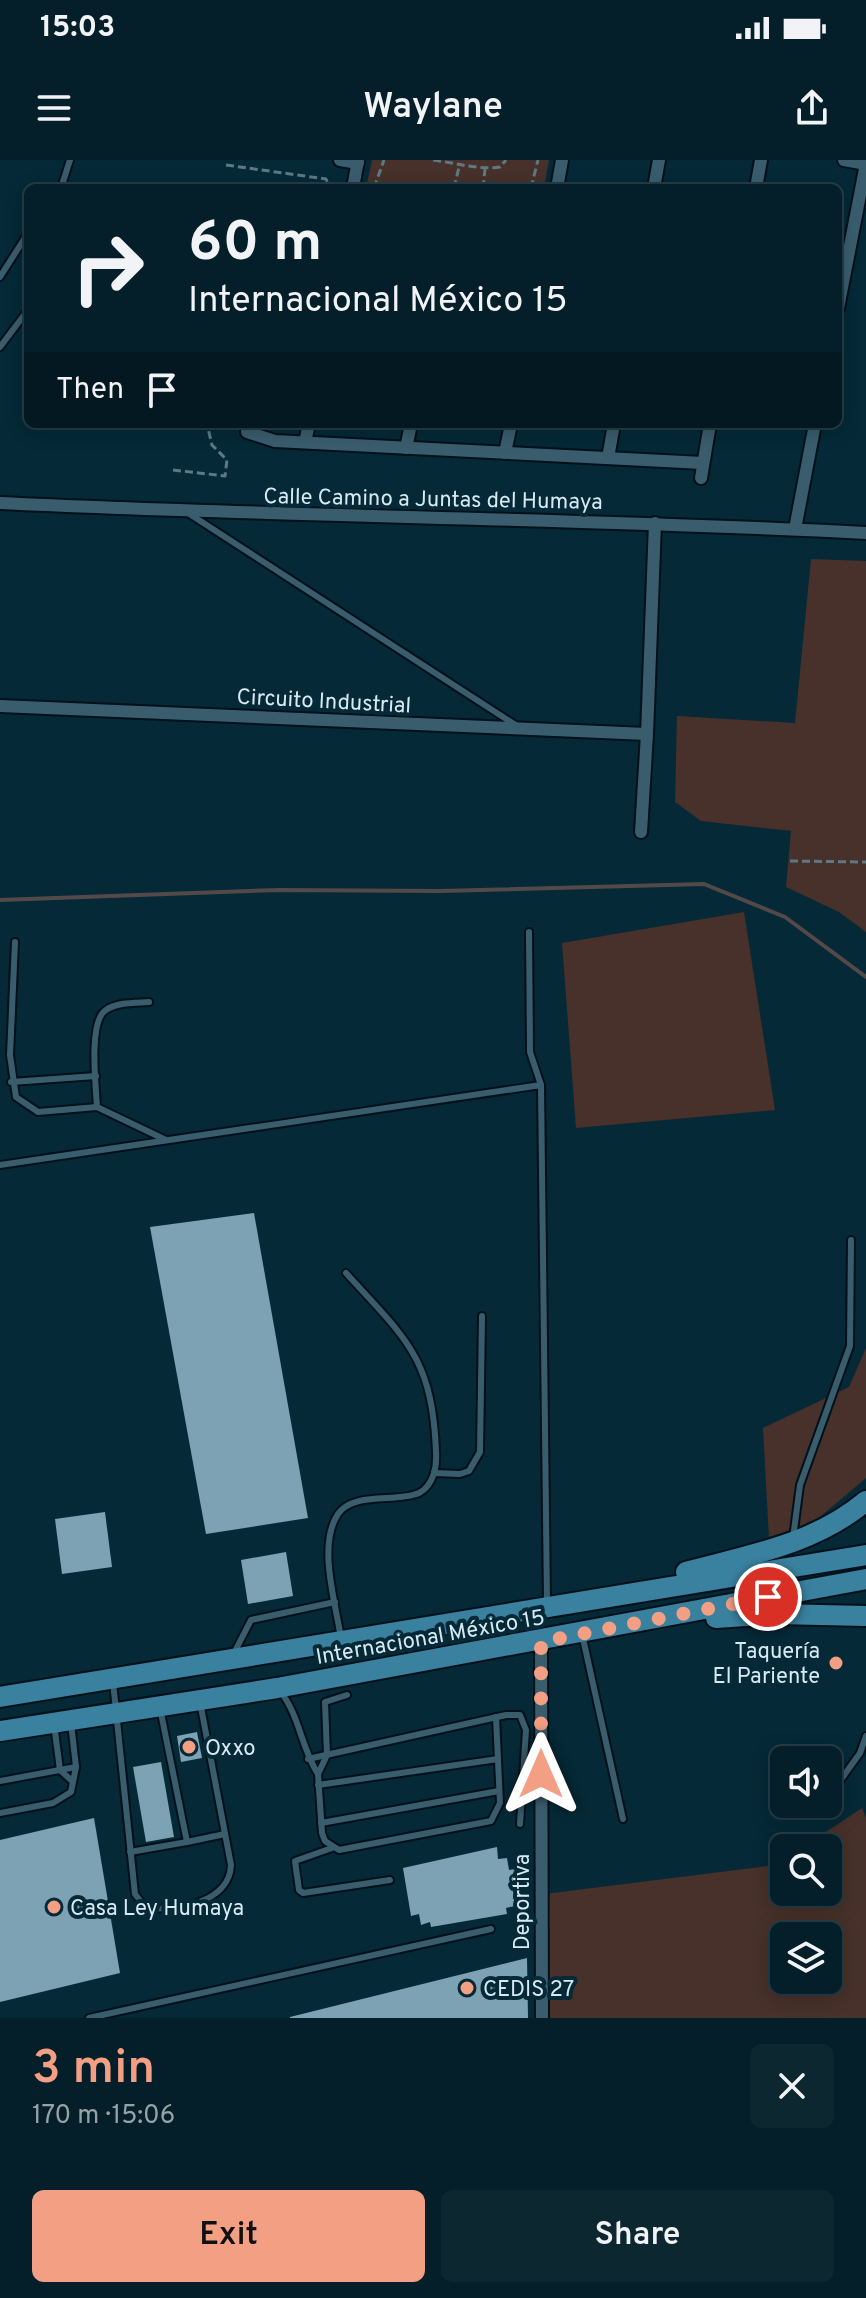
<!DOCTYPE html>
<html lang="en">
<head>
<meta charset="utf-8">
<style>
  :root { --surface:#041f29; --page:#0d2731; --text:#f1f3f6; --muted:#97a2a8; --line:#253d46; --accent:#f39f83 }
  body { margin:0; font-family:Overpass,sans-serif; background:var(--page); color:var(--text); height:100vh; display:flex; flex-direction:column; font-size:30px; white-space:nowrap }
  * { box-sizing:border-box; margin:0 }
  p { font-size:26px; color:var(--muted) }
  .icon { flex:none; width:44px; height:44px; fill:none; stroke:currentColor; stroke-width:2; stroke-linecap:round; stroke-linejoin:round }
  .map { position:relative; height:1858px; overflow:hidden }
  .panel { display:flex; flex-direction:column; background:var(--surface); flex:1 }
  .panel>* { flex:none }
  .guide { position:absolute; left:24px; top:24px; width:818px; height:244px; border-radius:12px; box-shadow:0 4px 20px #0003,0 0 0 2px var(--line); background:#041f29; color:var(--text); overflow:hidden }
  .tools { position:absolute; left:770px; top:1586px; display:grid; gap:16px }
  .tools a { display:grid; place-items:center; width:72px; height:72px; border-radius:12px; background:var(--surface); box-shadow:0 4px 20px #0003,0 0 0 2px var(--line); font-size:40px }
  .pin { position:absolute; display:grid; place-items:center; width:68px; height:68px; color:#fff; margin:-34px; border:4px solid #fff; border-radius:50%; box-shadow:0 2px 8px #0007 }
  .me { position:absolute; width:88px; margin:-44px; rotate:0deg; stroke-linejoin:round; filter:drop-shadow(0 0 6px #0008) }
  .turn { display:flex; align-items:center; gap:28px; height:168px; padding:0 32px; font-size:36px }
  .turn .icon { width:104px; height:104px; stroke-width:2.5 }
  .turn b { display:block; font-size:56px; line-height:68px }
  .then { display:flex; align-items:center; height:76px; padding:0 32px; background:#0003; gap:16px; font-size:30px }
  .round { display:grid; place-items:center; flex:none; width:84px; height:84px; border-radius:12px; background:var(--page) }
  .summary { display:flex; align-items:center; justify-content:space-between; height:136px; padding:0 32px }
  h1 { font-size:48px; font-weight:600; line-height:60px; color:var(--accent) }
  .button { display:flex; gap:16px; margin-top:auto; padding:16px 32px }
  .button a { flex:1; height:92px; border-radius:12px; background:var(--accent); color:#111; font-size:32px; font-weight:600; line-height:92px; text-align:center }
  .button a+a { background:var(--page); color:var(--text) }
  .status { display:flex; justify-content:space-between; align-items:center; height:56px; padding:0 40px; background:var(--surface); direction:ltr }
  .status svg { height:22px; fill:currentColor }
  header { display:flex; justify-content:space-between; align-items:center; height:104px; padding:0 32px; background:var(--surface); font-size:36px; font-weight:600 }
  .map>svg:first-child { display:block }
  .green { fill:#47312a; fill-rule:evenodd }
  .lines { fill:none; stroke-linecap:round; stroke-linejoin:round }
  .stream { stroke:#544949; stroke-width:4 }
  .building { fill:#7da2b3 }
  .lane-casing { stroke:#00111b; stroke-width:10 }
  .street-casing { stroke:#00111b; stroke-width:16 }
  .primary-casing { stroke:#00111b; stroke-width:24 }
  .path { stroke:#5d7986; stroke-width:3; stroke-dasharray:8 4; stroke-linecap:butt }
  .lane { stroke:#3a5d6d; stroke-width:6 }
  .street { stroke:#3a5d6d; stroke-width:12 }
  .primary { stroke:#39819f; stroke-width:20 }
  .route { stroke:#f39f83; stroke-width:14; stroke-dasharray:0 25.2 }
  .poi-dot { fill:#f39f83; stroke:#052937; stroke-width:3 }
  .labels { text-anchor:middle; stroke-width:8; stroke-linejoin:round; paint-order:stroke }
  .street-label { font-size:22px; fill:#d7eaf4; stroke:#052937 }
  .poi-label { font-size:22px; fill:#d7eaf4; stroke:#052937; text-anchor:start }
</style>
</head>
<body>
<div class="status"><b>15:03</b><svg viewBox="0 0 49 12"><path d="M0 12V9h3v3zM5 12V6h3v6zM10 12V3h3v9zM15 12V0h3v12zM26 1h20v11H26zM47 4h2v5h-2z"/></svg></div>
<header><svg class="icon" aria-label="menu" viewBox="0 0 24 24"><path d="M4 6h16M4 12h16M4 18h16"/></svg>Waylane<svg class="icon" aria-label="share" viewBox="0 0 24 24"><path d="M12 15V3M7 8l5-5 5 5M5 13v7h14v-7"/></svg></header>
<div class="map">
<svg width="866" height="1858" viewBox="0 0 866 1858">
  <rect width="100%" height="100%" fill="#052937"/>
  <g class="green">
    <polygon points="372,0 549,0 544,28 366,28"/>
    <polygon points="811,399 866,401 866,772 839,752 786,727 791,671 701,661 675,642 677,556 795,563"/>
    <polygon points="744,752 775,950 576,968 562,783"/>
    <polygon points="866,1188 866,1318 808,1367 769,1379 763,1268 849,1227"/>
    <path d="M862,1648L866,1658V1858H547L544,1734L776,1705L784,1700V1732H828V1688H802ZM784,1776H828V1820H784Z"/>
  </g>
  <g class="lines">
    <polyline class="stream" points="0,740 278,730 440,731 704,724 785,757 866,817"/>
  </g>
  <g class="building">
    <polygon points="254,1053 308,1358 206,1374 150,1067"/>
    <polygon points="105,1352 112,1407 62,1414 55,1359"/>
    <polygon points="286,1392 293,1436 248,1444 241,1400"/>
    <polygon points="197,1572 202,1598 181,1602 177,1576"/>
    <polygon points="161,1602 174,1677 146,1682 133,1607"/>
    <polygon points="94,1658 120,1813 0,1842 0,1680"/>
    <polygon points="497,1687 498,1699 507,1698 509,1710 515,1709 520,1734 513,1735 515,1746 506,1748 507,1754 431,1767 430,1762 421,1765 419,1754 411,1756 403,1708"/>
    <polygon points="527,1798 528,1858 290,1858 290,1857"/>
  </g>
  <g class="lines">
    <g class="lane-casing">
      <g id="lane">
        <polyline points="61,28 70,0"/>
        <polyline points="0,117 28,73"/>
        <polyline points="0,187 28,150"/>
        <polyline points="188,353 517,566"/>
        <polyline points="529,772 530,892 541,925"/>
        <polyline points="15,782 10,895 16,937 38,952 97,947 166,980"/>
        <polyline points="11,922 96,916"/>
        <path d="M97,947C96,927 88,861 106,850C117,842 136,843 149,842"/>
        <polyline points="0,1005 541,925 547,1442"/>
        <polyline points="434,1313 460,1314 469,1311 480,1292 482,1156"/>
        <polyline points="793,1378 800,1325 850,1186 851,1080"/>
        <polyline points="582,1474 623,1659"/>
        <path d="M341,1479C336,1443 317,1386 338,1354C354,1331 396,1343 419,1333C434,1325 437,1306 436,1291C432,1197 406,1179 346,1113"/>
        <polyline points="234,1493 251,1460 335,1442"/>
        <path d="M113,1522L135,1734L145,1747C176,1753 230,1742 231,1705L200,1542"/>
        <path d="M280,1531C300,1556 301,1588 318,1614"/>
        <polyline points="347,1535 325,1542 327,1595 318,1614 322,1673 325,1681 339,1690 491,1661 500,1643 496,1557"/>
        <polyline points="160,1548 187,1682 225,1674"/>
        <polyline points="54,1564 60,1610 71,1620"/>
        <polyline points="308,1599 506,1555 520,1555 526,1570 520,1664"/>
        <polyline points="0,1621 76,1607"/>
        <polyline points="318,1625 498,1599"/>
        <polyline points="837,1625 860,1593 866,1576"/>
        <polyline points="0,1653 53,1643 71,1632 76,1607 71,1563"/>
        <polyline points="321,1663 499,1631"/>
        <polyline points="332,1688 295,1701 299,1730 303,1733 390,1720"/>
        <polyline points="130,1692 187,1682"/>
        <polyline points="89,1858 491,1769"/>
      </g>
    </g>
    <g class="street-casing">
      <g id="street">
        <polyline points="340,0 358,3"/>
        <polyline points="844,0 866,4"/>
        <polyline points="353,28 358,0"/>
        <polyline points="557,28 562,0"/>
        <polyline points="654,28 659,0"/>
        <polyline points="756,28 761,0"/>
        <polyline points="838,148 866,4"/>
        <polyline points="247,272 275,281 703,303"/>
        <polyline points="305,282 309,264"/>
        <polyline points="406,288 411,264"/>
        <polyline points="505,293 511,264"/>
        <polyline points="608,298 614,264"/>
        <polyline points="701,318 710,264"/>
        <path d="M0,343C289,357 577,358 866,373"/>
        <polyline points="795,369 815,264"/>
        <polyline points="0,546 647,574 641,672"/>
        <polyline points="647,574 655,363"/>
        <polyline points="541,1482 542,1858"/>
      </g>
    </g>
    <g class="primary-casing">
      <g id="primary">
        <path d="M686,1412C749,1395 815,1384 866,1341"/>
        <polyline points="716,1458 776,1454 866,1456"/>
        <polyline points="0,1537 866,1395"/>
        <polyline points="0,1571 277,1528 866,1419"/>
      </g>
    </g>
    <g class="path">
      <path d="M433,0C456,3 477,10 500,7L506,0"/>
      <polyline points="226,5 326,19 330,28"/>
      <polyline points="374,28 384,0"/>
      <polyline points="454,28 460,3"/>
      <polyline points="483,28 485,9"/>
      <polyline points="531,28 538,0"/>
      <polyline points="173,310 225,316 227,300 212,285 207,264"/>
      <polyline points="790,701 866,702"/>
    </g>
    <use href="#lane" class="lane"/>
    <use href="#street" class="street"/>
    <use href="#primary" class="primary"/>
  </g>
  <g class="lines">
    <polyline class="route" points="541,1614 541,1482 768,1437"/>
  </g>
  <g class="poi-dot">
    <circle cx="836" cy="1503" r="8"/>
    <circle cx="189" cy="1587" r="8"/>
    <circle cx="54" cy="1747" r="8"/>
    <circle cx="467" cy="1828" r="8"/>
  </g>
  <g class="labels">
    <g class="street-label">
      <text transform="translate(433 338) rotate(1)" y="8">Calle Camino a Juntas del Humaya</text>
      <text transform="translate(324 540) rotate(3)" y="8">Circuito Industrial</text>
      <text transform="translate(430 1476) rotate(-10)" y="8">Internacional México 15</text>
      <text transform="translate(521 1742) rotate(-90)" y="8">Deportiva</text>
    </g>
    <g class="poi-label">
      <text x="820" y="1498" text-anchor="end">Taquería<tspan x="820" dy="25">El Pariente</tspan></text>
      <text x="205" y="1595">Oxxo</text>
      <text x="70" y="1755">Casa Ley Humaya</text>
      <text x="483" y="1836">CEDIS 27</text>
    </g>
  </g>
</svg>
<div class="tools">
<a><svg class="icon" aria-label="sound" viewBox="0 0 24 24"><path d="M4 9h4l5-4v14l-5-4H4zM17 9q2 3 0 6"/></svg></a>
<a><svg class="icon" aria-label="search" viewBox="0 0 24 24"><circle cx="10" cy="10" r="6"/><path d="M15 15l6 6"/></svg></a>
<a><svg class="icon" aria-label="layers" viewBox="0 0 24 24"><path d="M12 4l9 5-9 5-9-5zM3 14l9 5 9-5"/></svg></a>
</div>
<div class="pin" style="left:768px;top:1437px;background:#d93025"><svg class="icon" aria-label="arrive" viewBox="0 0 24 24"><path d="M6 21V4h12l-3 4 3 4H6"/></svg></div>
<svg class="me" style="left:541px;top:1614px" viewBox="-20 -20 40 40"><path d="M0-17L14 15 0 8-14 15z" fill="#f39f83" stroke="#fff" stroke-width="4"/></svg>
<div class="guide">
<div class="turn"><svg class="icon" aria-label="right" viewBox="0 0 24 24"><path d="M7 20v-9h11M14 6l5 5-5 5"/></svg><div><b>60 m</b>Internacional México 15</div></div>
<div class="then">Then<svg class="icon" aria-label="arrive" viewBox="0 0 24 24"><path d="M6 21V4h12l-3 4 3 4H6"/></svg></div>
</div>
</div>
<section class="panel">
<div class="summary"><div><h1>3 min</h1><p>170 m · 15:06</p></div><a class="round"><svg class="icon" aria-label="close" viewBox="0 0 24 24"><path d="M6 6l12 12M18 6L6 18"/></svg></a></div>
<div class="button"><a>Exit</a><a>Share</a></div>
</section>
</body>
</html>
